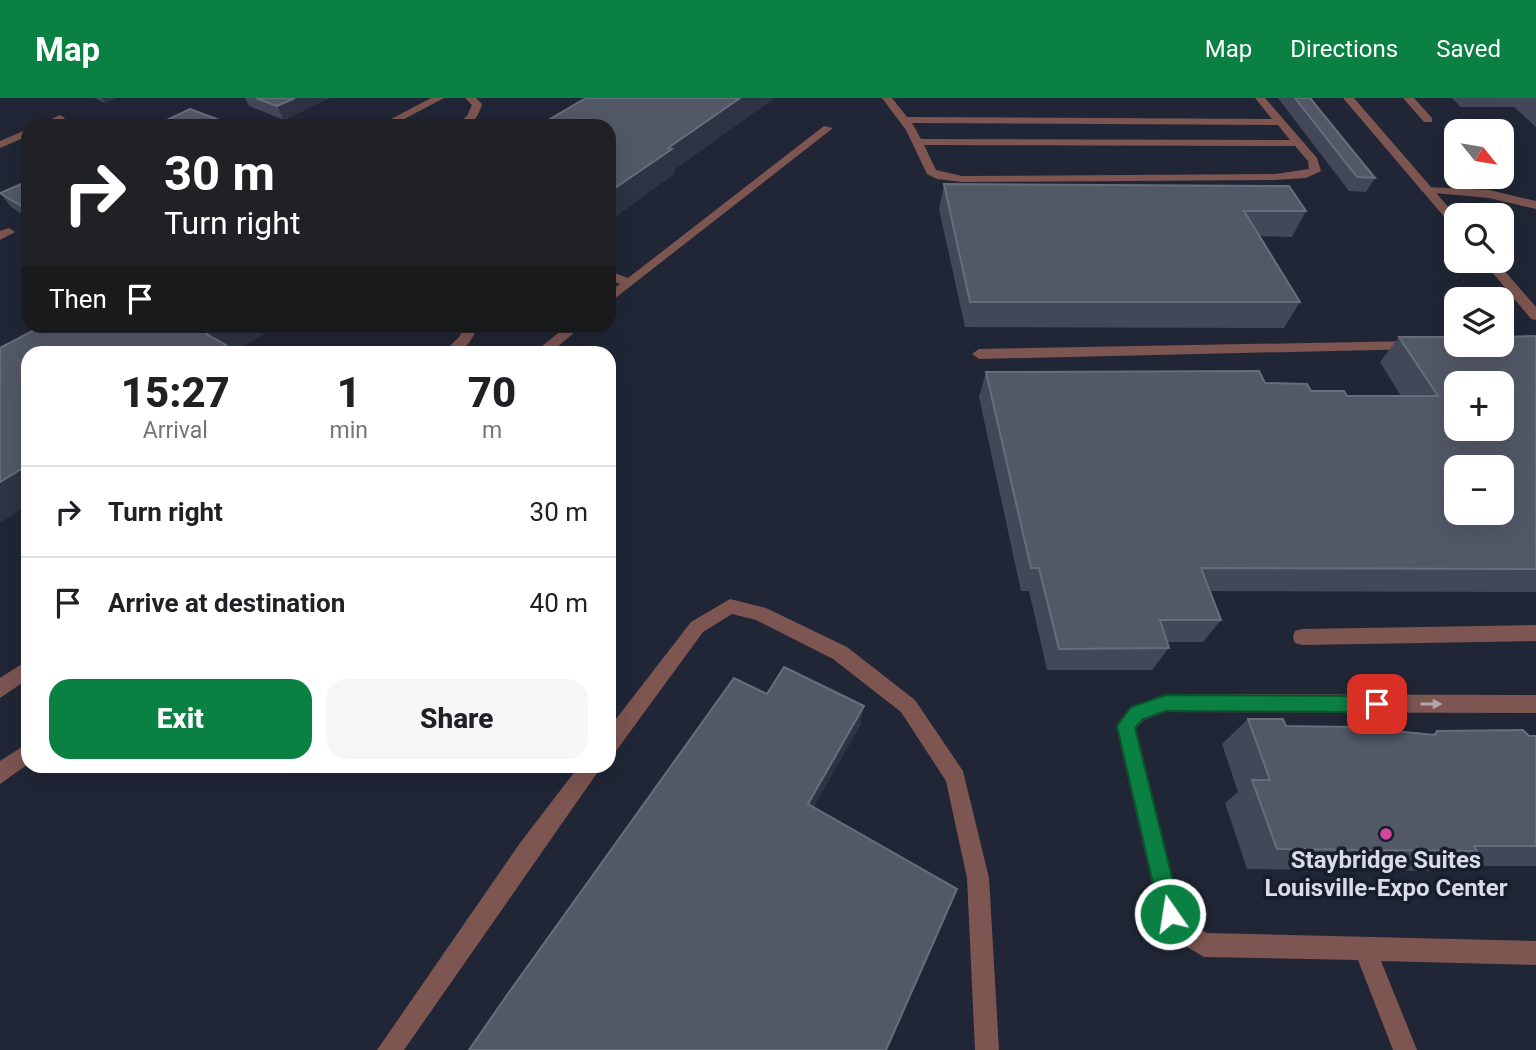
<!DOCTYPE html>
<html lang="en">
<head>
<meta charset="utf-8">
<style>
  :root { --surface:#fff; --page:#f6f6f6; --text:#202124; --muted:#757577; --line:#e0e0e0; --accent:#0b8043 }
  body { margin:0; font-family:Roboto,sans-serif; background:var(--page); color:var(--text); height:100vh; display:flex; flex-direction:column; font-size:26px; white-space:nowrap }
  * { box-sizing:border-box; margin:0 }
  p { font-size:23px; color:var(--muted) }
  .icon { flex:none; width:38px; height:38px; fill:none; stroke:currentColor; stroke-width:2; stroke-linecap:round; stroke-linejoin:round }
  .map { position:relative; flex:1; overflow:hidden }
  .panel { position:absolute; left:21px; top:248px; width:595px; height:427px; display:flex; flex-direction:column; background:var(--surface); border-radius:21px; box-shadow:0 7px 28px #0002 }
  .panel>* { flex:none }
  .top-card { position:absolute; left:21px; top:21px; width:595px; height:214px; border-radius:21px; box-shadow:0 7px 28px #0002; background:#202124; color:#fff; overflow:hidden }
  .needle { width:46px; rotate:120deg }
  .buttons { position:absolute; left:1444px; top:21px; display:grid; gap:14px }
  .buttons a { display:grid; place-items:center; width:70px; height:70px; border-radius:14px; background:var(--surface); box-shadow:0 7px 28px #0002; font-size:35px }
  .pin { position:absolute; display:grid; place-items:center; width:60px; height:60px; color:#fff; margin:-30px; border-radius:14px; box-shadow:0 4px 10px #0006 }
  .me { position:absolute; width:77px; margin:-38px; rotate:347deg; stroke-linejoin:round; filter:drop-shadow(0 0 5px #0008) }
  .turn { display:flex; align-items:center; gap:24px; height:147px; padding:0 28px; font-size:32px }
  .turn .icon { width:91px; height:91px; stroke-width:2.5 }
  .turn b { display:block; font-size:49px; line-height:60px }
  .then { display:flex; align-items:center; height:66px; padding:0 28px; background:#0003; gap:14px; font-size:26px }
  .eta { display:flex; justify-content:space-evenly; align-items:center; height:119px; text-align:center }
  .eta b { font-size:42px; font-weight:800; line-height:49px }
  .primary-button { display:flex; gap:14px; margin-top:auto; padding:14px 28px }
  .primary-button a { flex:1; height:80px; border-radius:21px; background:var(--accent); color:#fff; font-size:28px; font-weight:800; line-height:80px; text-align:center }
  .primary-button a+a { background:var(--page); color:var(--text) }
  ul { padding:0; list-style:none }
  li { display:flex; align-items:center; gap:21px; height:91px; padding:0 28px; border-top:2px solid var(--line) }
  li div { flex:1 }
  li b { display:block; font-size:26px }
  li em { font-style:normal }
  header { display:flex; align-items:center; gap:42px; box-sizing:border-box; height:98px; padding:0 35px; background:var(--accent); color:#fff }
  header strong { font-size:33px }
  nav { display:flex; gap:38px; margin-inline-start:auto; font-size:24px }
  .map>svg:first-child { display:block }
  .lines { fill:none; stroke-linecap:round; stroke-linejoin:round }
  .service { fill:#7d5551; fill-rule:evenodd }
  .minor { fill:#7d5551; fill-rule:evenodd }
  .wall { fill:#424858 }
  .shaded-wall { fill:#2e3444 }
  .building { fill:#535867; stroke:#686d7b; stroke-width:2; fill-rule:evenodd }
  .oneway { fill:#b4a6ab }
  .route { fill:#0b8043; stroke:#07532c; stroke-width:2 }
  .hotel-dot { fill:#d1479c; stroke:#181d2c; stroke-width:2.5 }
  .labels { text-anchor:middle; stroke-width:7; stroke-linejoin:round; paint-order:stroke }
  .near-poi-label { font-size:24px; font-weight:bold; fill:#d9dce7; stroke:#181d2c }
</style>
</head>
<body>
<header>
<strong>Map</strong>
<nav><a>Map</a><a>Directions</a><a>Saved</a></nav>
</header>
<div class="map">
<svg width="1536" height="952" viewBox="0 0 1536 952">
  <rect width="100%" height="100%" fill="#212636"/>
  <g class="lines">
    <g class="service">
      <polygon points="431,0 444,0 391,28 378,28"/>
      <path d="M465,0H476L482,6C477,22 472,28 455,28L467,18L472,7Z"/>
      <path d="M882,0H892L907,19L1272,21L1255,0H1265L1317,60L1321,73L1306,80L1275,82L962,84L937,81L927,76L906,32ZM912,25L1278,27L1290,42L921,41ZM924,47L1295,48L1308,63L1309,71L1275,76L962,78L936,72Z"/>
      <polygon points="1403,0 1414,0 1432,20 1432,24 1424,24"/>
      <path d="M60,17L65,20C57,28 48,28 37,28Z"/>
      <polygon points="824,28 833,30 609,205 609,194 620,186 609,182 609,173 628,180"/>
      <polygon points="28,31 28,38 0,50 0,43"/>
      <polygon points="1427,89 1489,92 1536,103 1536,111 1489,100 1423,94 1421,92"/>
      <polygon points="9,130 15,134 0,142 0,133"/>
      <polygon points="465,228 479,228 469,245 458,256 442,256 459,239"/>
      <polygon points="567,228 582,228 549,256 532,256"/>
      <polygon points="1414,243 1419,245 1419,251 979,261 972,256 979,251"/>
      <polygon points="730,501 766,510 847,549 915,602 963,673 989,780 999,952 975,952 967,780 946,683 901,614 833,561 756,522 732,516 703,534 616,653 609,655 609,630 691,524"/>
      <polygon points="1536,527 1536,543 1302,547 1295,545 1293,539 1295,533 1302,531"/>
      <polygon points="28,562 28,581 0,600 0,580"/>
      <polygon points="1166,596 1536,597 1536,615 1166,614 1144,622 1136,630 1180,810 1193,827 1207,835 1536,843 1536,867 1381,863 1417,952 1393,952 1358,862 1204,859 1177,843 1159,816 1116,628 1130,609"/>
      <polygon points="28,645 28,666 0,686 0,663"/>
      <polygon points="579,668 602,668 404,952 377,952 520,745"/>
    </g>
    <g class="minor">
      <polygon points="1343,0 1354,0 1456,118 1456,129 1452,128"/>
      <polygon points="1483,163 1496,163 1536,209 1536,222 1531,221"/>
    </g>
  </g>
  <g class="wall">
    <polygon points="94,0 116,0 105,5"/>
    <polygon points="245,0 329,0 284,22 249,8"/>
    <polygon points="1278,0 1310,0 1375,80 1366,94 1349,93"/>
    <polygon points="1452,0 1536,0 1536,29 1514,9 1461,9"/>
    <polygon points="609,28 674,72 674,76 613,120 609,118"/>
    <polygon points="28,83 28,120 11,109 0,95"/>
    <polygon points="944,86 1306,113 1292,139 1259,138 1300,204 1284,230 965,229 939,111"/>
    <polygon points="334,228 356,228 346,234"/>
    <polygon points="1536,238 1536,494 1210,493 1221,522 1203,544 1167,544 1169,550 1152,572 1047,572 1029,493 1021,493 979,299 986,274 1265,285 1347,298 1401,298 1380,264 1399,239"/>
    <polygon points="1248,621 1286,628 1430,637 1437,633 1536,638 1536,768 1445,768 1435,773 1247,771 1225,705 1238,694 1222,646"/>
  </g>
  <g class="shaded-wall">
    <polygon points="102,0 116,0 105,5"/>
    <polygon points="295,0 329,0 284,22 277,8"/>
    <polygon points="740,0 775,0 674,72 674,76 613,120 609,94 668,50"/>
    <polygon points="220,228 277,228 232,256 212,256 206,236"/>
    <polygon points="343,228 356,228 346,234"/>
    <polygon points="28,367 28,407 0,425 0,384"/>
    <polygon points="864,608 860,628 806,723 808,706"/>
  </g>
  <g class="building">
    <polygon points="256,0 295,0 277,8"/>
    <polygon points="586,0 740,0 668,50 672,51 609,94 609,28 538,28"/>
    <polygon points="1295,0 1310,0 1375,80 1357,79"/>
    <polygon points="190,11 235,28 154,28"/>
    <polygon points="28,83 28,112 0,95"/>
    <polygon points="944,86 1289,88 1306,113 1244,113 1300,204 970,204"/>
    <polygon points="42,228 220,228 206,236 226,247 212,256 28,256 28,367 0,384 0,250"/>
    <path d="M1536,238V471L1201,470L1221,522H1160L1169,550L1059,551L1039,470H1031L986,274L1259,273L1265,285L1307,286L1311,293H1344L1347,298H1438L1399,239H1456V247H1502V239ZM1456,285H1502V331H1456ZM1456,369H1502V415H1456Z"/>
    <polygon points="784,569 864,608 808,706 957,791 886,952 469,952 505,900 734,580 767,596"/>
    <polygon points="1248,621 1283,621 1286,628 1353,629 1435,637 1437,633 1523,632 1529,638 1536,638 1536,748 1474,748 1477,753 1277,751 1252,682 1270,682"/>
  </g>
  <defs><path id="oneway-solid" d="M-6-.8H1V-3.2L6.5 0L1 3.2V.8H-6Z" transform="scale(1.75)"/></defs>
  <use class="oneway" href="#oneway-solid" transform="translate(1431 606)"/>
  <polygon class="route" points="1166,597 1377,598 1384,600 1386,606 1384,611 1377,614 1166,613 1143,621 1135,630 1181,816 1178,823 1170,826 1163,823 1160,816 1117,628 1131,609"/>
  <circle class="hotel-dot" cx="1386" cy="736" r="7"/>
  <g class="labels">
    <g class="near-poi-label">
      <text x="1386" y="770">Staybridge Suites<tspan x="1386" dy="28">Louisville-Expo Center</tspan></text>
    </g>
  </g>
</svg>
<div class="buttons">
<a><svg class="needle" viewBox="-14 -14 28 28"><path d="M0-13l5 13h-10z" fill="#e53935"/><path d="M0 13l5-13h-10z" fill="#757577"/></svg></a>
<a><svg class="icon" aria-label="search" viewBox="0 0 24 24"><circle cx="10" cy="10" r="6"/><path d="M15 15l6 6"/></svg></a>
<a><svg class="icon" aria-label="layers" viewBox="0 0 24 24"><path d="M12 4l9 5-9 5-9-5zM3 14l9 5 9-5"/></svg></a>
<a>+</a>
<a>−</a>
</div>
<div class="pin" style="left:1377px;top:606px;background:#d93025"><svg class="icon" aria-label="arrive" viewBox="0 0 24 24"><path d="M6 21V4h12l-3 4 3 4H6"/></svg></div>
<svg class="me" style="left:1170px;top:816px" viewBox="-20 -20 40 40"><circle r="17" fill="#0b8043" stroke="#fff" stroke-width="3"/><path d="M0-11L8 9 0 5-8 9z" fill="#fff"/></svg>
<div class="top-card">
<div class="turn"><svg class="icon" aria-label="right" viewBox="0 0 24 24"><path d="M7 20v-9h11M14 6l5 5-5 5"/></svg><div><b>30 m</b>Turn right</div></div>
<div class="then">Then<svg class="icon" aria-label="arrive" viewBox="0 0 24 24"><path d="M6 21V4h12l-3 4 3 4H6"/></svg></div>
</div>
<section class="panel">
<div class="eta">
<div><b>15:27</b><p>Arrival</p></div>
<div><b>1</b><p>min</p></div>
<div><b>70</b><p>m</p></div>
</div>
<ul>
<li><svg class="icon" aria-label="right" viewBox="0 0 24 24"><path d="M7 20v-9h11M14 6l5 5-5 5"/></svg><div><b>Turn right</b></div><em>30 m</em></li>
<li><svg class="icon" aria-label="arrive" viewBox="0 0 24 24"><path d="M6 21V4h12l-3 4 3 4H6"/></svg><div><b>Arrive at destination</b></div><em>40 m</em></li>
</ul>
<div class="primary-button"><a>Exit</a><a>Share</a></div>
</section>
</div>
</body>
</html>
